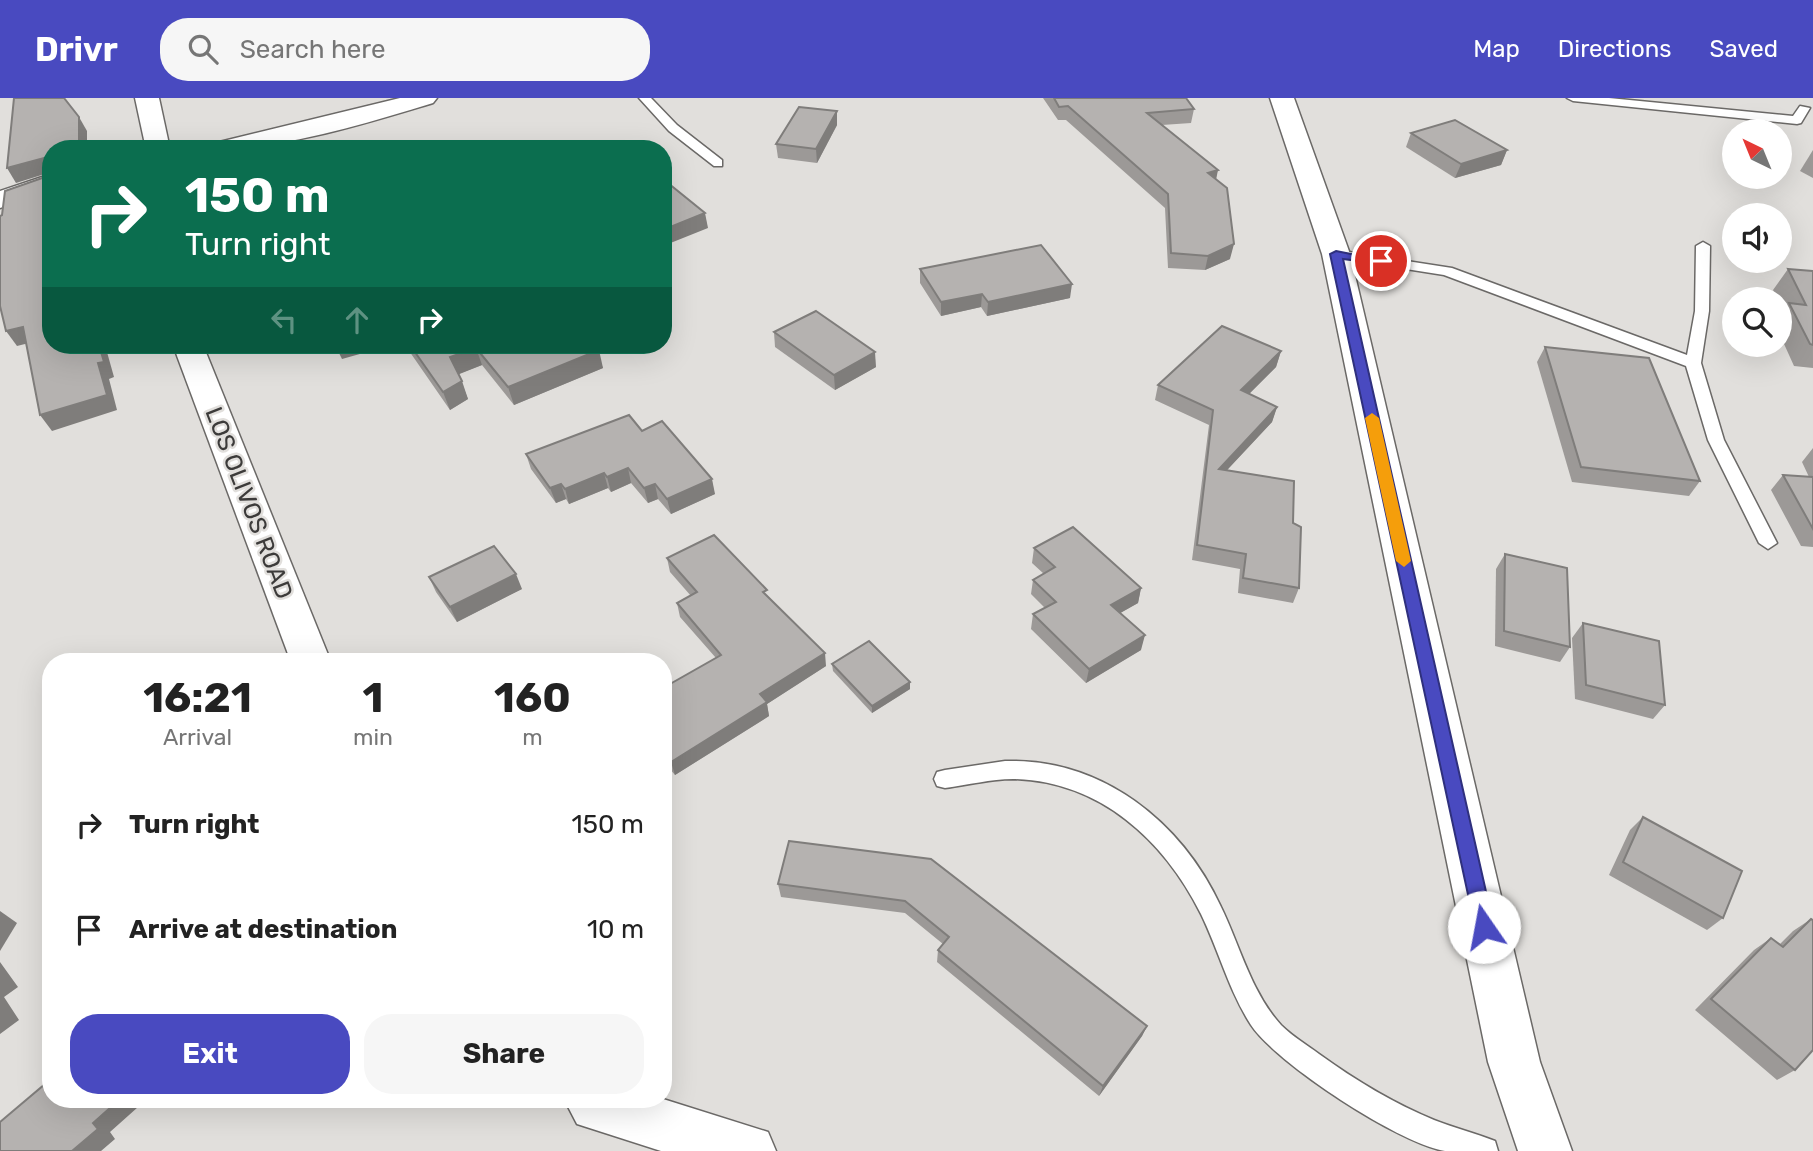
<!DOCTYPE html>
<html lang="en">
<head>
<meta charset="utf-8">
<style>
  :root { --surface:#fff; --page:#f6f6f6; --text:#222; --muted:#767676; --accent:#494ac0 }
  body { margin:0; font-family:Rubik,sans-serif; background:var(--page); color:var(--text); height:100vh; display:flex; flex-direction:column; font-size:26px; white-space:nowrap }
  * { box-sizing:border-box; margin:0 }
  p { font-size:23px; color:var(--muted) }
  .icon { flex:none; width:38px; height:38px; fill:none; stroke:currentColor; stroke-width:2; stroke-linecap:round; stroke-linejoin:round }
  .map { position:relative; flex:1; overflow:hidden }
  .panel { position:absolute; left:42px; top:555px; width:630px; height:455px; display:flex; flex-direction:column; background:var(--surface); border-radius:28px; box-shadow:0 7px 28px #0002 }
  .panel>* { flex:none }
  .banner { position:absolute; left:42px; top:42px; width:630px; height:214px; border-radius:28px; box-shadow:0 7px 28px #0002; background:#0b6e4f; color:#fff; overflow:hidden }
  .needle { width:46px; rotate:317deg }
  .controls { position:absolute; left:1722px; top:21px; display:grid; gap:14px }
  .controls a { display:grid; place-items:center; width:70px; height:70px; border-radius:50%; background:var(--surface); box-shadow:0 7px 28px #0002; font-size:35px }
  .pin { position:absolute; display:grid; place-items:center; width:60px; height:60px; color:#fff; margin:-30px; border:4px solid #fff; border-radius:50%; box-shadow:0 2px 7px #0007 }
  .me { position:absolute; width:77px; margin:-38px; rotate:348deg; stroke-linejoin:round; filter:drop-shadow(0 0 5px #0008) }
  .turn { display:flex; align-items:center; gap:24px; height:147px; padding:0 28px; font-size:32px }
  .turn .icon { width:91px; height:91px; stroke-width:2.5 }
  .turn b { display:block; font-size:49px; line-height:60px }
  .lanes { display:flex; align-items:center; height:66px; padding:0 28px; background:#0003; justify-content:center; gap:35px; direction:ltr }
  .lanes .off { opacity:.35 }
  .eta { display:flex; justify-content:space-evenly; align-items:center; height:119px; text-align:center }
  .eta b { font-size:42px; font-weight:700; line-height:49px }
  .cta { display:flex; gap:14px; margin-top:auto; padding:14px 28px }
  .cta a { flex:1; height:80px; border-radius:28px; background:var(--accent); color:#fff; font-size:28px; font-weight:700; line-height:80px; text-align:center }
  .cta a+a { background:var(--page); color:var(--text) }
  ul { padding:0; list-style:none }
  li { display:flex; align-items:center; gap:21px; height:105px; padding:0 28px }
  li div { flex:1 }
  li b { display:block; font-size:26px }
  li em { font-style:normal }
  header { display:flex; align-items:center; gap:42px; box-sizing:border-box; height:98px; padding:0 35px; background:var(--accent); color:#fff }
  header strong { font-size:33px }
  nav { display:flex; gap:38px; margin-inline-start:auto; font-size:24px }
  .search { width:490px; height:63px; background:var(--page); display:flex; align-items:center; gap:18px; box-sizing:border-box; padding:0 24px; border-radius:28px; color:var(--muted); font-size:26px }
  .map>svg:first-child { display:block }
  .lines { fill:none; stroke-linecap:round; stroke-linejoin:round }
  .service-casing { stroke:#6b6967; stroke-width:3 }
  .minor-casing { stroke:#6b6967; stroke-width:3 }
  .service { fill:#fff; fill-rule:evenodd }
  .minor { fill:#fff; fill-rule:evenodd }
  .wall { fill:#9c9997 }
  .shaded-wall { fill:#7f7d7b }
  .building { fill:#b5b2b0; stroke:#7f7d7b; stroke-width:2 }
  .route { fill:#494ac0; stroke:#2f307d; stroke-width:2 }
  .slow { fill:#f59e0b }
  .labels { text-anchor:middle; stroke-width:5; stroke-linejoin:round; paint-order:stroke }
  .street-label { font-size:24px; fill:#3c3b3a; stroke:#e1dfdc }
</style>
</head>
<body>
<header>
<strong>Drivr</strong>
<div class="search"><svg class="icon" aria-label="search" viewBox="0 0 24 24"><circle cx="10" cy="10" r="6"/><path d="M15 15l6 6"/></svg>Search here</div>
<nav><a>Map</a><a>Directions</a><a>Saved</a></nav>
</header>
<div class="map">
<svg width="1813" height="1053" viewBox="0 0 1813 1053">
  <rect width="100%" height="100%" fill="#e1dfdc"/>
  <g class="lines">
    <g class="service-casing">
      <g id="service">
        <polygon points="639,0 651,0 677,27 722,62 722,68 714,68 669,33"/>
        <polygon points="1567,0 1609,0 1793,18 1800,8 1810,10 1801,25 1797,26 1573,3"/>
        <polygon points="1703,144 1710,148 1709,213 1701,265 1724,342 1777,445 1768,451 1759,445 1708,342 1686,268 1444,177 1336,160 1329,156 1336,152 1452,170 1687,257 1695,213 1696,148"/>
        <path d="M1005,663C1102,660 1182,724 1221,809C1240,848 1251,894 1281,927C1292,938 1307,947 1319,956C1355,982 1393,1005 1434,1022C1454,1030 1475,1035 1495,1043L1498,1053C1481,1053 1462,1053 1445,1053C1400,1046 1276,965 1251,927C1229,893 1219,853 1201,816C1164,742 1100,683 1013,681C991,681 968,687 945,690L937,688L934,681L937,674L945,672Z"/>
      </g>
    </g>
    <g class="minor-casing">
      <g id="minor">
        <polygon points="135,0 159,0 170,51 146,51"/>
        <path d="M400,0H437L433,5C360,27 285,51 208,51L211,46Z"/>
        <polygon points="1270,0 1294,0 1350,156 1540,964 1572,1053 1518,1053 1488,964 1322,156"/>
        <polygon points="51,76 51,93 0,110 0,93"/>
        <polygon points="173,247 203,247 331,564 291,564"/>
        <polygon points="564,1001 663,1001 768,1034 776,1053 661,1053 577,1026"/>
      </g>
    </g>
    <use href="#service" class="service"/>
    <use href="#minor" class="minor"/>
  </g>
  <g class="wall">
    <polygon points="1043,0 1186,0 1194,11 1191,25 1162,27 1216,81 1230,161 1205,172 1168,170 1165,110 1066,22 1058,22"/>
    <polygon points="837,13 837,27 817,65 778,60 776,46"/>
    <polygon points="1411,35 1507,52 1501,67 1455,80 1406,49"/>
    <polygon points="1813,52 1813,80 1800,73"/>
    <polygon points="920,171 1070,200 987,218 981,209 941,218 920,185"/>
    <polygon points="1788,171 1813,173 1813,270 1794,268 1780,237 1780,218 1784,213 1780,205 1780,201 1778,201 1773,192"/>
    <polygon points="774,234 876,269 835,292 775,249"/>
    <polygon points="405,247 593,247 603,270 514,307 482,267 458,276 468,301 450,312"/>
    <polygon points="1545,249 1700,383 1689,398 1572,384 1537,264"/>
    <polygon points="1281,253 1276,269 1249,296 1277,309 1272,324 1227,372 1293,425 1299,490 1293,505 1238,495 1240,471 1192,462 1209,327 1155,302 1158,287"/>
    <polygon points="642,333 715,396 671,416 658,401 648,405 631,385 611,394 608,390 569,406 566,401 556,405 531,371 526,356"/>
    <polygon points="1813,350 1813,449 1801,448 1771,392 1783,377 1809,379 1802,364"/>
    <polygon points="1034,450 1141,490 1138,505 1120,515 1141,552 1086,585 1031,531 1033,516 1045,510 1031,496 1033,482 1044,476 1032,465"/>
    <polygon points="1505,456 1570,549 1560,564 1495,548 1496,471"/>
    <polygon points="667,460 767,498 826,568 767,606 769,618 675,677 663,663 663,590 716,560 680,519 677,505 691,498 670,474"/>
    <polygon points="429,479 522,491 457,524 436,494"/>
    <polygon points="1583,525 1665,607 1653,621 1575,601 1572,540"/>
    <polygon points="832,566 910,584 910,591 872,615 833,573"/>
    <polygon points="1643,719 1723,820 1707,832 1609,777 1630,732"/>
    <polygon points="789,743 1147,928 1142,938 1099,998 937,864 938,852 943,846 905,815 781,799 778,786"/>
    <polygon points="1811,821 1795,972 1777,982 1695,912 1754,852 1771,840 1779,847 1793,833"/>
  </g>
  <g class="shaded-wall">
    <polygon points="837,13 837,27 817,65 816,51"/>
    <polygon points="79,19 87,33 87,51 79,51"/>
    <polygon points="1507,52 1501,67 1455,80 1461,66"/>
    <polygon points="44,60 51,74 16,85 7,70"/>
    <polygon points="1218,72 1215,87 1208,75"/>
    <polygon points="705,115 708,130 663,148 663,132"/>
    <polygon points="1234,146 1230,161 1205,172 1208,158"/>
    <polygon points="1072,186 1070,200 987,218 988,204"/>
    <polygon points="982,196 981,209 941,218 941,204"/>
    <polygon points="23,229 33,244 17,248 6,233"/>
    <polygon points="99,247 105,247 114,279 109,281 117,312 52,333 40,317 98,265"/>
    <polygon points="335,247 392,247 342,261"/>
    <polygon points="476,250 482,267 457,277 450,259"/>
    <polygon points="599,252 603,270 514,307 508,289"/>
    <polygon points="1281,253 1276,269 1237,308 1241,292"/>
    <polygon points="875,254 876,269 835,292 834,277"/>
    <polygon points="462,283 468,301 450,312 443,294"/>
    <polygon points="1277,309 1272,324 1214,386 1219,371"/>
    <polygon points="628,370 631,385 611,394 607,379"/>
    <polygon points="604,375 608,390 569,406 565,391"/>
    <polygon points="712,381 715,396 671,416 667,401"/>
    <polygon points="561,386 566,401 556,405 550,390"/>
    <polygon points="655,386 658,401 648,405 644,390"/>
    <polygon points="516,476 522,491 457,524 450,509"/>
    <polygon points="1141,490 1138,505 1108,522 1111,507"/>
    <polygon points="1145,537 1141,552 1086,585 1089,571"/>
    <polygon points="825,555 826,568 767,606 769,618 675,677 671,664 760,596"/>
    <polygon points="910,584 910,591 872,615 872,608"/>
    <polygon points="0,813 17,825 0,853"/>
    <polygon points="0,864 18,889 4,899 19,922 0,936"/>
    <polygon points="1147,928 1142,938 1099,998 1103,988"/>
    <polygon points="120,1001 147,1001 110,1034 115,1041 101,1053 72,1053 93,1025"/>
  </g>
  <g class="building">
    <polygon points="14,0 64,0 79,19 79,51 51,51 51,247 99,247 104,264 98,265 107,297 40,317 23,229 6,233 0,208 0,118 2,117 5,93 45,79 44,60 7,70"/>
    <polygon points="1054,0 1186,0 1194,11 1147,15 1218,72 1208,75 1227,90 1234,146 1208,158 1171,155 1168,96 1068,8 1059,9"/>
    <polygon points="799,9 837,13 816,51 776,46"/>
    <polygon points="1455,22 1507,52 1461,66 1411,35"/>
    <polygon points="663,81 705,115 663,132"/>
    <polygon points="1041,147 1072,186 988,204 982,196 941,204 920,171"/>
    <polygon points="1788,171 1813,173 1813,247 1810,246 1789,205 1806,207"/>
    <polygon points="816,213 875,254 834,277 774,234"/>
    <polygon points="1222,228 1281,253 1241,292 1277,309 1219,371 1294,383 1293,425 1301,429 1299,490 1243,480 1246,456 1197,447 1213,312 1158,287"/>
    <polygon points="410,247 593,247 599,252 508,289 476,250 450,259 462,283 443,294"/>
    <polygon points="1545,249 1649,260 1700,383 1581,369"/>
    <polygon points="629,317 642,333 662,323 712,381 667,401 655,386 644,390 628,370 607,379 604,375 565,391 561,386 550,390 526,356"/>
    <polygon points="1783,377 1813,379 1813,431"/>
    <polygon points="1073,429 1141,490 1111,507 1145,537 1089,571 1033,516 1056,504 1033,482 1055,469 1034,450"/>
    <polygon points="714,437 767,492 763,494 825,555 760,596 767,604 671,664 663,655 663,590 721,557 677,505 697,494 667,460"/>
    <polygon points="494,448 516,476 450,509 429,479"/>
    <polygon points="1505,456 1567,470 1570,549 1504,533"/>
    <polygon points="1583,525 1659,543 1665,607 1586,587"/>
    <polygon points="869,543 910,584 872,608 832,566"/>
    <polygon points="1643,719 1742,773 1723,820 1623,764"/>
    <polygon points="789,743 931,761 1147,928 1103,988 938,852 949,839 905,803 778,786"/>
    <polygon points="1811,821 1813,822 1813,952 1795,972 1711,901 1771,840 1783,849"/>
    <polygon points="51,981 51,1001 120,1001 93,1025 98,1031 72,1053 0,1053 0,1024"/>
  </g>
  <polygon class="route" points="1336,153 1386,163 1381,166 1343,161 1494,829 1491,836 1484,839 1477,836 1475,829 1330,156"/>
  <polygon class="slow" points="1372,315 1379,320 1411,463 1404,469 1396,463 1365,320"/>
  <g class="labels">
    <g class="street-label">
      <text transform="translate(249 405) rotate(69)" y="8">LOS OLIVOS ROAD</text>
    </g>
  </g>
</svg>
<div class="controls">
<a><svg class="needle" viewBox="-14 -14 28 28"><path d="M0-13l5 13h-10z" fill="#e53935"/><path d="M0 13l5-13h-10z" fill="#767676"/></svg></a>
<a><svg class="icon" aria-label="sound" viewBox="0 0 24 24"><path d="M4 9h4l5-4v14l-5-4H4zM17 9q2 3 0 6"/></svg></a>
<a><svg class="icon" aria-label="search" viewBox="0 0 24 24"><circle cx="10" cy="10" r="6"/><path d="M15 15l6 6"/></svg></a>
</div>
<div class="pin" style="left:1381px;top:163px;background:#d93025"><svg class="icon" aria-label="arrive" viewBox="0 0 24 24"><path d="M6 21V4h12l-3 4 3 4H6"/></svg></div>
<svg class="me" style="left:1484px;top:829px" viewBox="-20 -20 40 40"><circle r="19" fill="#fff"/><path d="M0-13L10 11 0 6-10 11z" fill="#494ac0"/></svg>
<div class="banner">
<div class="turn"><svg class="icon" aria-label="right" viewBox="0 0 24 24"><path d="M7 20v-9h11M14 6l5 5-5 5"/></svg><div><b>150 m</b>Turn right</div></div>
<div class="lanes"><svg class="icon off" aria-label="left" viewBox="0 0 24 24"><path d="M17 20v-9H6M10 6l-5 5 5 5"/></svg><svg class="icon off" aria-label="ahead" viewBox="0 0 24 24"><path d="M12 20V5M6 11l6-6 6 6"/></svg><svg class="icon" aria-label="right" viewBox="0 0 24 24"><path d="M7 20v-9h11M14 6l5 5-5 5"/></svg></div>
</div>
<section class="panel">
<div class="eta">
<div><b>16:21</b><p>Arrival</p></div>
<div><b>1</b><p>min</p></div>
<div><b>160</b><p>m</p></div>
</div>
<ul>
<li><svg class="icon" aria-label="right" viewBox="0 0 24 24"><path d="M7 20v-9h11M14 6l5 5-5 5"/></svg><div><b>Turn right</b></div><em>150 m</em></li>
<li><svg class="icon" aria-label="arrive" viewBox="0 0 24 24"><path d="M6 21V4h12l-3 4 3 4H6"/></svg><div><b>Arrive at destination</b></div><em>10 m</em></li>
</ul>
<div class="cta"><a>Exit</a><a>Share</a></div>
</section>
</div>
</body>
</html>
